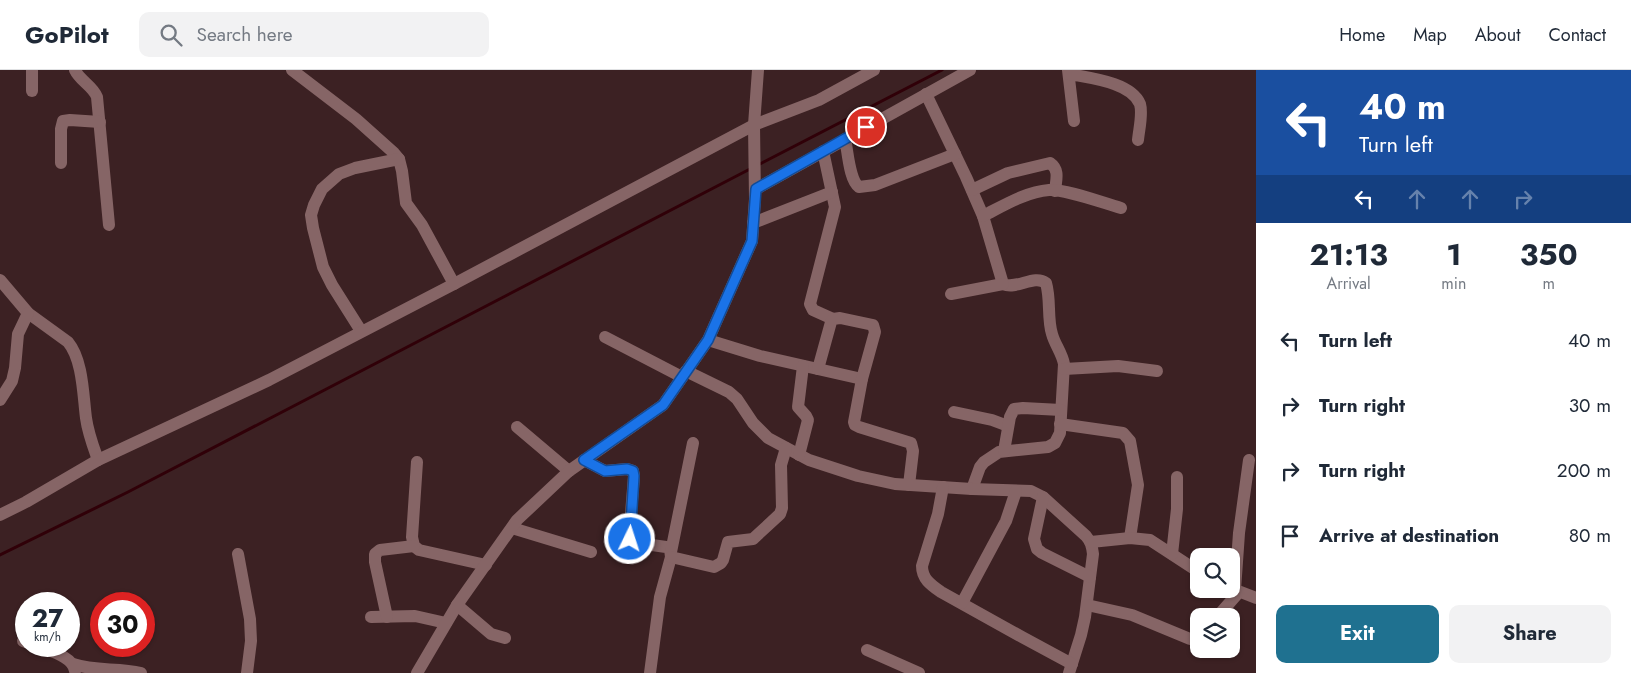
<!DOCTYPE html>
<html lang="en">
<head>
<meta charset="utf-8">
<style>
  :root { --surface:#fff; --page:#f2f2f3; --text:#1f2937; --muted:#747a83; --line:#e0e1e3; --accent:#1f7190 }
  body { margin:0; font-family:Jost,sans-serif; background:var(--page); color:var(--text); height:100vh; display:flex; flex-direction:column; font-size:19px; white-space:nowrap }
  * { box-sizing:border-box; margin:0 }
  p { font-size:16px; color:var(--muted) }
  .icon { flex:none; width:28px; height:28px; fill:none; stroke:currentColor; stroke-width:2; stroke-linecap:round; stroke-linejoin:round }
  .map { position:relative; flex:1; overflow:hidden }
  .panel { display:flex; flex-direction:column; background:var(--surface); width:375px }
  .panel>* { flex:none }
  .banner { background:#1a4fa0; color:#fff; overflow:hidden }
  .tools { position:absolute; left:1190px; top:478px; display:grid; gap:10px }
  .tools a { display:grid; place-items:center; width:50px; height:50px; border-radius:10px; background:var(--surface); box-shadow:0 1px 4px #0004; font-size:25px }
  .speed { position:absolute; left:15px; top:522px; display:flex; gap:10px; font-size:25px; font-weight:700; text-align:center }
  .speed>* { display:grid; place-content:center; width:65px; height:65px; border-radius:50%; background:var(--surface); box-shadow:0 1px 4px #0004; line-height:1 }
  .speed small { font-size:12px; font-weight:400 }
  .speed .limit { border:8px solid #d22; background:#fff; color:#111 }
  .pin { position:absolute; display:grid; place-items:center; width:42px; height:42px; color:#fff; margin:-21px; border:2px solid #fff; border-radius:50%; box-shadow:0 1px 5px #0007 }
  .me { position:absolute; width:55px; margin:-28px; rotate:4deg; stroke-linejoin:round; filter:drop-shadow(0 0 4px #0008) }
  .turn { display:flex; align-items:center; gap:18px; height:105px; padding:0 20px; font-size:22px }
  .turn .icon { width:65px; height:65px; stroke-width:2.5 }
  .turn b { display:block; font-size:35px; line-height:42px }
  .lanes { display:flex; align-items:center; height:48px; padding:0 20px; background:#0003; justify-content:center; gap:25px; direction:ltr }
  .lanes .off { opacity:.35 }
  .eta { display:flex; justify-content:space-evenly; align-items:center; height:85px; text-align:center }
  .eta b { font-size:30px; font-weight:700; line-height:35px }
  .action { display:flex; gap:10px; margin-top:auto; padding:10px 20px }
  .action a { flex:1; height:58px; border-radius:10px; background:var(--accent); color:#fff; font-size:20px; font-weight:700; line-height:58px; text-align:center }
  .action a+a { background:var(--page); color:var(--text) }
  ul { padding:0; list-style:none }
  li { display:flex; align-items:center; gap:15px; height:65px; padding:0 20px }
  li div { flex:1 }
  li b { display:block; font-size:19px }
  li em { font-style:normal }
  header { display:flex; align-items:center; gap:30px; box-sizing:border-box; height:70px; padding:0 25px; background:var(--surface); border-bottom:1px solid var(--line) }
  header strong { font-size:24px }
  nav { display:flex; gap:28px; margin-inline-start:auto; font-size:18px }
  .search { width:350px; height:45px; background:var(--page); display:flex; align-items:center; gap:12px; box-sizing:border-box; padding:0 18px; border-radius:10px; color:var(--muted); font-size:19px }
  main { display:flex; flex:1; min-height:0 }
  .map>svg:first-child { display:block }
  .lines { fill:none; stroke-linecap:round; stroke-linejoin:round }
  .stream { stroke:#300008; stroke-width:3 }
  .minor { stroke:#866566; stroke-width:12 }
  .tertiary { stroke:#866566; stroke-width:12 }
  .secondary { stroke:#866566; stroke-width:12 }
  .route-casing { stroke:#114b97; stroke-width:12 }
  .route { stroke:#1a73e8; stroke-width:9 }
</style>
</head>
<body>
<header>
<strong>GoPilot</strong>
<div class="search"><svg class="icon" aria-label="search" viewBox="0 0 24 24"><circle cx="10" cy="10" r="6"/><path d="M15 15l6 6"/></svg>Search here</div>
<nav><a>Home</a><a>Map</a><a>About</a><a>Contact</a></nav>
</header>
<main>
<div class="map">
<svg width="1256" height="603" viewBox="0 0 1256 603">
  <rect width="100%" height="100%" fill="#3c2123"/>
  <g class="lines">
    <g class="stream">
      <polyline points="758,95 942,0"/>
      <polyline points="0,485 128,422 750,99"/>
    </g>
    <g class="minor">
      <path d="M75,0C80,11 93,16 97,27L109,155"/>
      <polyline points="292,0 356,49 394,83 399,89 402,101 406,133 422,155 454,214"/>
      <polyline points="1068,0 1074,51"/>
      <path d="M1069,4C1089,8 1131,12 1140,34C1143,44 1139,59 1138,70"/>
      <polyline points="32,21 32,0"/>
      <path d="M926,24L966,107L983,146L1003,214C1017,220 1034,204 1046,213C1051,230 1047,248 1052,264C1055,275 1062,283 1064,294L1060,363L1055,373L1048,377L999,382L984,392L980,397L972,419"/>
      <polyline points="754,55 819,30 874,0"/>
      <path d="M845,69C848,81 849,110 859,117L875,115L955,84"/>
      <polyline points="823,81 835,137 810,234 813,240 833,249"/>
      <polyline points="61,93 61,59 63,51 70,50 100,52"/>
      <polyline points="756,119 970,0"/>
      <path d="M972,120L1008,103L1050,93C1060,100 1056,110 1055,121"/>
      <path d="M983,146C1003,136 1025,122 1049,120C1066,119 1103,133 1121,138"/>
      <polyline points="753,153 832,122"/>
      <path d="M0,210L28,243L68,272C83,290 83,325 86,348C88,363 93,376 98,390"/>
      <polyline points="951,224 1003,214"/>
      <polyline points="361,261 332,215 323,197 313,158 311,145 314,135 322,119 339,104 355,98 399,89"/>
      <polyline points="605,267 682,307"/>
      <polyline points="708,270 760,286 862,309"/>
      <polyline points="818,299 831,252 833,249 840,248 873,255 875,262 862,309 854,352 855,355 859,357 911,373 913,381 909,415"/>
      <polyline points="1064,299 1118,296 1157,301"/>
      <path d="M686,301L729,322L737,329L753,353L768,368L809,390L858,406L895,414L972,419L1031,421L1043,427L1086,466C1091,472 1092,476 1093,484L1085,547L1081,565L1069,603"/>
      <polyline points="0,330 12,311 15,298 18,264 28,243"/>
      <polyline points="954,342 992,350 1008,356"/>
      <polyline points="1060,354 1123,363 1130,371 1138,415 1130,468"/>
      <polyline points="517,357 569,401"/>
      <polyline points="1004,381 1010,347 1014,339 1023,338 1061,340"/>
      <polyline points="799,385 808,350 806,346 798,337 803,296"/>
      <polyline points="584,390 605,401 627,399 633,401 634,406 629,469 631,472 666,477 670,479 671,487 660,527 650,603"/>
      <polyline points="417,392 412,467 414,476 419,480 486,495"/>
      <path d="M943,417L938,444L922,496C922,509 931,515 941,522L1022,567L1072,594"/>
      <polyline points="1043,427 1034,469 1037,479 1042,483 1090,507"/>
      <polyline points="512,458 591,482"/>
      <polyline points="1091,472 1130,468 1150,470 1199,502"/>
      <polyline points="671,482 693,373"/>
      <polyline points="238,484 250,549 251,571 247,603"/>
      <polyline points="1172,484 1177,439 1177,407"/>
      <polyline points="671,487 714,497 721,493 723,490 728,472 753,469 780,444 782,438 781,395 786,378"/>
      <polyline points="1233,519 1256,528"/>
      <polyline points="1235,520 1239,463 1249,390"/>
      <polyline points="962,533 1006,451 1016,421"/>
      <polyline points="457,535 491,564 505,568"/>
      <polyline points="1087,535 1132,545 1190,569 1195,569 1199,567"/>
      <polyline points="1218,546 1239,522"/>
      <polyline points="371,547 415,546 446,553"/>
      <polyline points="387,547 375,492 375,484 380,480 414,476"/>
      <polyline points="23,571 26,572"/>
      <path d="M37,576C49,581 73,586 75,601"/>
      <polyline points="867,580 919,603"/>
      <path d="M73,594C96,602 118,597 141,603"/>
    </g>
    <polyline class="tertiary" points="0,445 26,432 98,390 269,310 454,214 754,55"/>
    <polyline class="secondary" points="417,603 457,535 517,450 569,401 663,335 708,270 752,171 755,129 754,55 758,0"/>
  </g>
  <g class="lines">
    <g class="route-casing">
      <polyline id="route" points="630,469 634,406 633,401 627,399 605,401 584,390 663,335 708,270 752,171 756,119 866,57"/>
    </g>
    <use href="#route" class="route"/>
  </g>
</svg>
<div class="tools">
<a><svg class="icon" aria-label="search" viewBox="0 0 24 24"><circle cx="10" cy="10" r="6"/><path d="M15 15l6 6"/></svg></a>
<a><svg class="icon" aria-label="layers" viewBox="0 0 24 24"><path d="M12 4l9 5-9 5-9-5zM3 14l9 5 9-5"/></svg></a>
</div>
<div class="speed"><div>27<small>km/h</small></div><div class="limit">30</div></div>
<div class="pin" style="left:866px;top:57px;background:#d93025"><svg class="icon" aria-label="arrive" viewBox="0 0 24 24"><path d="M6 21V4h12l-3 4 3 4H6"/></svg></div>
<svg class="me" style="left:630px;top:469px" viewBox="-20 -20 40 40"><circle r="17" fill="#1a73e8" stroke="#fff" stroke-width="3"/><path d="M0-11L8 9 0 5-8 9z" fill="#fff"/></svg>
</div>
<section class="panel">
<div class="banner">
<div class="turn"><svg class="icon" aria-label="left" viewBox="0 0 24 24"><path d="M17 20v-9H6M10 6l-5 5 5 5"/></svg><div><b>40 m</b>Turn left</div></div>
<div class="lanes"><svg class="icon" aria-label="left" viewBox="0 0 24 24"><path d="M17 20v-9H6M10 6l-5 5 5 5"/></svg><svg class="icon off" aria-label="ahead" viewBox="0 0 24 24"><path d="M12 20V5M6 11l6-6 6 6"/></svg><svg class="icon off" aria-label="ahead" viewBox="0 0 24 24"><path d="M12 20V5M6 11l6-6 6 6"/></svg><svg class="icon off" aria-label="right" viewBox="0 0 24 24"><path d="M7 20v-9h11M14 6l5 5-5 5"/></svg></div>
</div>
<div class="eta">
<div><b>21:13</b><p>Arrival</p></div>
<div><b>1</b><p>min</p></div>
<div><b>350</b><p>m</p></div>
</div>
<ul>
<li><svg class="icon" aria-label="left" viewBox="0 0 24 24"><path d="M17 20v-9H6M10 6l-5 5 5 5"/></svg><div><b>Turn left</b></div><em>40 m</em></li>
<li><svg class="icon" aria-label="right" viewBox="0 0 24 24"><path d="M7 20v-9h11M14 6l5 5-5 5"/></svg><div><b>Turn right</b></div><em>30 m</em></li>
<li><svg class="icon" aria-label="right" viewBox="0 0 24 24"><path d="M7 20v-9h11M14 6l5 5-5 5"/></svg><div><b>Turn right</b></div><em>200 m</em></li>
<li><svg class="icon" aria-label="arrive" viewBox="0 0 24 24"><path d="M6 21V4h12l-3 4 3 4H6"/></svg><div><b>Arrive at destination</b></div><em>80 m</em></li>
</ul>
<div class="action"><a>Exit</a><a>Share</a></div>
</section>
</main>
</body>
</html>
